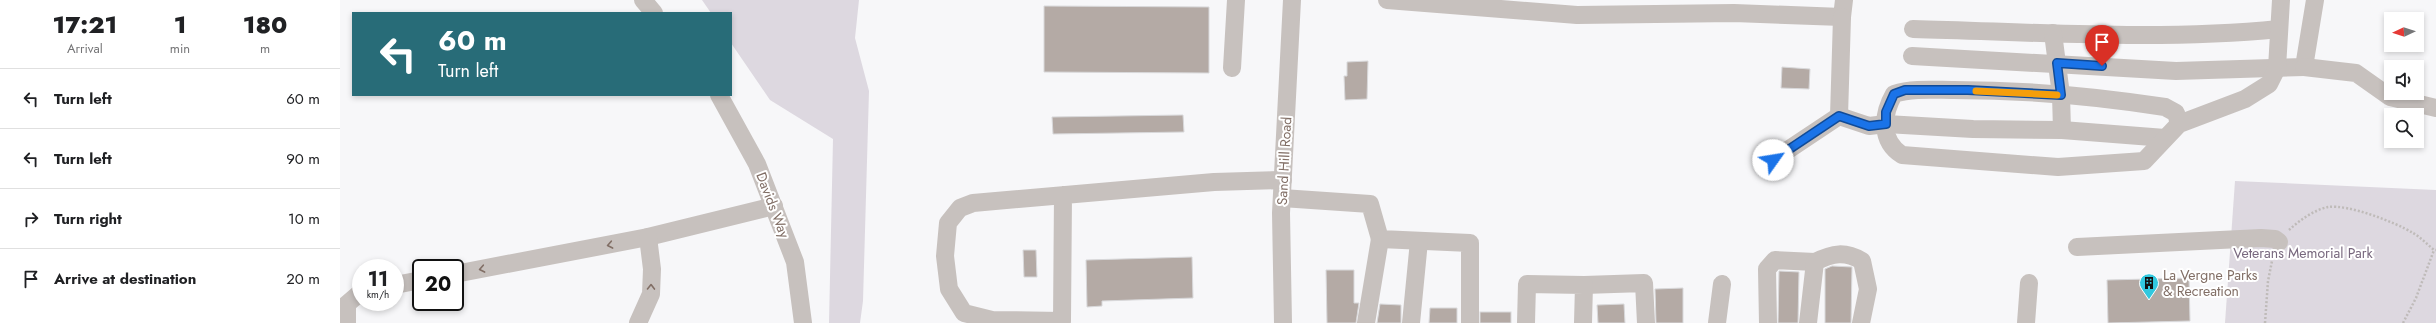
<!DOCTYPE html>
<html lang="en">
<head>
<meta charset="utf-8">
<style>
  :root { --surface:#fff; --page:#f6f6f6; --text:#202124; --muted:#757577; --line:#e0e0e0 }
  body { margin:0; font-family:Jost,sans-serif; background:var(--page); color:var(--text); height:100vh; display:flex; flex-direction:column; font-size:15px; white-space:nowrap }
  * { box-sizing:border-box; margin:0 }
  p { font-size:13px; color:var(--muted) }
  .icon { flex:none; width:22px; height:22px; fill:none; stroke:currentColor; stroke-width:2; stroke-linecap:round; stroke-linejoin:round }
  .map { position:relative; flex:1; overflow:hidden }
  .panel { display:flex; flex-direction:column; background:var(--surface); width:340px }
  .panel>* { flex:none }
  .guide { position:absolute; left:12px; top:12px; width:380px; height:84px; border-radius:0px; box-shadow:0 2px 6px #0003; background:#286c78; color:#fff; overflow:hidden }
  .needle { width:26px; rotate:266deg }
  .tools { position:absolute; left:2044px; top:12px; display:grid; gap:8px }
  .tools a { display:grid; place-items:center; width:40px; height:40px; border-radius:0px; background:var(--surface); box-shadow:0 2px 6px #0003; font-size:20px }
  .speed { position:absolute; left:12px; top:259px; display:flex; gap:8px; font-size:20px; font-weight:700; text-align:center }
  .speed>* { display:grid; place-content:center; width:52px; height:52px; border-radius:50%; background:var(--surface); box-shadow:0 2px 6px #0003; line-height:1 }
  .speed small { font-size:10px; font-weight:400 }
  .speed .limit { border:2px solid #111; border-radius:6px; background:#fff; color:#111 }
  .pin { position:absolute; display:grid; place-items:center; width:34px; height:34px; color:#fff; margin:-41px -17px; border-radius:50% 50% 50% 0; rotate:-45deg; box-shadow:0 0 4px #0007 }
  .pin .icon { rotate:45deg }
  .me { position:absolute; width:44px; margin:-22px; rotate:58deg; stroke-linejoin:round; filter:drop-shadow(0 0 3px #0008) }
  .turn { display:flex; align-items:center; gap:14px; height:84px; padding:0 20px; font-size:18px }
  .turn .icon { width:52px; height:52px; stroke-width:2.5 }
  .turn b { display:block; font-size:28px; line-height:34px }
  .eta { display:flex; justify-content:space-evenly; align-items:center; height:68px; text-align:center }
  .eta b { font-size:24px; font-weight:800; line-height:28px }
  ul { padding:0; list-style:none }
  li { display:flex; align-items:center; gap:12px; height:60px; padding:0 20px; border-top:1px solid var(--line) }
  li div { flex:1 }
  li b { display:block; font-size:15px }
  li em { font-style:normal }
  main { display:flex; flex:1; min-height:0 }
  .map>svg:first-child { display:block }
  .green { fill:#ddd8e0 }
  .building { fill:#b4aaa5; stroke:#d9d9db }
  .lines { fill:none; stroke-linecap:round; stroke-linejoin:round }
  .path { stroke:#bfbbb9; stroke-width:2.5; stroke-dasharray:2 2; stroke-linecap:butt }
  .minor { stroke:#c7c1be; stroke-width:18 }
  .oneway { stroke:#816e65 }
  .route-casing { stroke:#114b97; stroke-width:10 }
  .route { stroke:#1a73e8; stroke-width:7 }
  .slow { stroke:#f59e0b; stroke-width:7 }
  .labels { text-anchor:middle; stroke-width:4; stroke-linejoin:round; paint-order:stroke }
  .street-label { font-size:14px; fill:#816e65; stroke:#fff }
  .park-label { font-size:14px; fill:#78687e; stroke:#fff }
  .poi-label { font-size:14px; fill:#816e65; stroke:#fff; text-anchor:start }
</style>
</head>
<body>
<main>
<section class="panel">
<div class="eta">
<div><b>17:21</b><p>Arrival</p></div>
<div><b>1</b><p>min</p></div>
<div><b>180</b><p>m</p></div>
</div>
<ul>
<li><svg class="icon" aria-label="left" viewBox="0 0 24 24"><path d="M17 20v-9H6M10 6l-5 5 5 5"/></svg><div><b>Turn left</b></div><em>60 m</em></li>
<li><svg class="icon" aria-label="left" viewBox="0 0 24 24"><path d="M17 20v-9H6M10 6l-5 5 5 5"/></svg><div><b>Turn left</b></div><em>90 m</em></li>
<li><svg class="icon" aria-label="right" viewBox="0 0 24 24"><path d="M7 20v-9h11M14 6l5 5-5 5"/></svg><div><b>Turn right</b></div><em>10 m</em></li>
<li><svg class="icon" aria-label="arrive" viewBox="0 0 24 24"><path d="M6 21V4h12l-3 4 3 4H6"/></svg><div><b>Arrive at destination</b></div><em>20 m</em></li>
</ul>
</section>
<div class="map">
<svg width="2096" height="323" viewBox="0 0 2096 323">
  <rect width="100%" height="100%" fill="#f7f7f9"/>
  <g class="green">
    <polygon points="362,0 519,0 515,38 529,91 523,301 520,323 489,323 493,139 430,100 391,43 391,13 371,13"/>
    <polygon points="1895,181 2096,190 2096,323 1885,323"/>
  </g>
  <g class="building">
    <polygon points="704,6 869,7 869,73 704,72"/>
    <polygon points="1028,61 1027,99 1005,100 1004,76 1007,76 1007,62"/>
    <polygon points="1442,67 1470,69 1469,89 1441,88"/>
    <polygon points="843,115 844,132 713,134 712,117"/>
    <polygon points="683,250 696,250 697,277 684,277"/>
    <polygon points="852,257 853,298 762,301 762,306 747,307 746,260"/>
    <polygon points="1492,266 1512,267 1511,323 1485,323 1485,269"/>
    <polygon points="986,270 1014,270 1014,303 1019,303 1016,323 987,323"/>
    <polygon points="1439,271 1459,272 1458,323 1438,323"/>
    <polygon points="1849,278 1850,321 1768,323 1767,280"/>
    <polygon points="1343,288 1343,323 1316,323 1315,289"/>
    <polygon points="1040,304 1061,305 1061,323 1037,323"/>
    <polygon points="1284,304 1285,323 1258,323 1257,305"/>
    <polygon points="1090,308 1117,308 1117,323 1089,323"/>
    <rect x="1140" y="312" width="31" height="11"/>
  </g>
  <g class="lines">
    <g class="path">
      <path d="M1949,230C1960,220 1974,210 1988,207C2008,204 2055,222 2073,233C2080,237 2087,244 2094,250H2096"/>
      <polyline points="1925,323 1928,281 1933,256"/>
      <polyline points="2063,323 2076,298 2094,250"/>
    </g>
    <g class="minor">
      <polyline points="303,0 314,13"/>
      <polyline points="1047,0 1237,15 1394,13 1502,17 1504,0"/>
      <path d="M1573,29C1695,32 1818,41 1939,29"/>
      <polyline points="1713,33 1721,95 1722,130"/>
      <polyline points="1572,56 1836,71 1964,67 1975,0"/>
      <polyline points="1964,67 2016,73 2050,97 2096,108"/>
      <polyline points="892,68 896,0"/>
      <polyline points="379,95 417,164 455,262 463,323"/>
      <polyline points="1499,116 1529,126 1546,124 1633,129 1722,130 1825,138"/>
      <path d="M1839,124L1836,113L1825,107C1755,96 1685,90 1614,90C1594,90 1573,88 1554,94C1542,115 1540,141 1562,155L1718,167L1804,161L1839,124L1905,99L1929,84L1937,68L1941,0"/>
      <polyline points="1433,160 1499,116 1502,17"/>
      <polyline points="723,195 722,321 652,320 624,313 609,289 605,256 608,223 620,208 633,203 874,182 943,180"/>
      <polyline points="942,198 1030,204 1040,239 1130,243 1130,323"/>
      <polyline points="1737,247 1921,238 1935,239 1939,242"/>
      <polyline points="115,274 308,237 434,206"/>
      <polyline points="55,285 81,280"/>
      <polyline points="1244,285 1304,283 1306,323"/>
      <polyline points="7,323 7,304 21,292"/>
      <polyline points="298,323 311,294 312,269 308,237"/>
      <polyline points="943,323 941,213 952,0"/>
      <polyline points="1026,323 1040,239"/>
      <polyline points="1071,323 1079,241"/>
      <polyline points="1186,323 1187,284 1244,285 1243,323"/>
      <polyline points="1377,323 1382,284"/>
      <polyline points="1428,323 1427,269 1435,260 1475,262"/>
      <path d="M1468,323L1475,262C1493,253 1505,251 1522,261L1528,289L1521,323"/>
      <polyline points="1686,323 1689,283"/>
    </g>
  </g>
  <defs><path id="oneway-chevron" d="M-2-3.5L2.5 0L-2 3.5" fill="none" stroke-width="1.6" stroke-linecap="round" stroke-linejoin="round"/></defs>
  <g class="oneway">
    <use href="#oneway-chevron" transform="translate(270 245) rotate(169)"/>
    <use href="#oneway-chevron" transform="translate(142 269) rotate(169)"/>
    <use href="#oneway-chevron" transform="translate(311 287) rotate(-89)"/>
  </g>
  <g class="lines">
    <g class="route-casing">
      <polyline id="route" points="1433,160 1499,116 1529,126 1546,124 1546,112 1554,94 1565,90 1628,90 1721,95 1717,63 1762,66"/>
    </g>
    <use href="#route" class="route"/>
    <polyline class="slow" points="1636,91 1717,95"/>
  </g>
  <defs>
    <g id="building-pin" transform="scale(1)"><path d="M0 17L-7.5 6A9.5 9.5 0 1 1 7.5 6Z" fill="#31c8df" stroke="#fff"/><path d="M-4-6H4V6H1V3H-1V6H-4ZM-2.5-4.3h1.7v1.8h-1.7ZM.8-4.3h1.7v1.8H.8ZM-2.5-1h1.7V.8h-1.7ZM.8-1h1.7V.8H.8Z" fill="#111"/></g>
  </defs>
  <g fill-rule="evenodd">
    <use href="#building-pin" x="1809" y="283"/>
  </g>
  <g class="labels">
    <g class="street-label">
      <text transform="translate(944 161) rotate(-87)" y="5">Sand Hill Road</text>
      <text transform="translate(433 205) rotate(69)" y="5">Davids Way</text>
    </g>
    <g class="park-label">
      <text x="1963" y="258">Veterans Memorial Park</text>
    </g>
    <g class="poi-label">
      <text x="1823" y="280">La Vergne Parks<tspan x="1823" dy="16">&amp; Recreation</tspan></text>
    </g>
  </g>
</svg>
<div class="tools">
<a><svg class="needle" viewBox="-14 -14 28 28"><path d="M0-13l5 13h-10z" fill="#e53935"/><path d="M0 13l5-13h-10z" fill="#757577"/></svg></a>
<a><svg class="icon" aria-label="sound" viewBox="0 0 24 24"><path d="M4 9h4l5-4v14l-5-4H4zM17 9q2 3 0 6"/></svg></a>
<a><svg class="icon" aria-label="search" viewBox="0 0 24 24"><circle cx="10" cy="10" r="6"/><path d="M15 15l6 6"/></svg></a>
</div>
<div class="speed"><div>11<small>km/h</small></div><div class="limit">20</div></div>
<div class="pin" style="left:1762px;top:66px;background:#d93025"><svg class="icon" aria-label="arrive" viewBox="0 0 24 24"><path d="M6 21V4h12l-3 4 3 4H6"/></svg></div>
<svg class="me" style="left:1433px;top:160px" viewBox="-20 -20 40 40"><circle r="19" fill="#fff"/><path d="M0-13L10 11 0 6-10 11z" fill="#1a73e8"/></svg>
<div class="guide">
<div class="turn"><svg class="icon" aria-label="left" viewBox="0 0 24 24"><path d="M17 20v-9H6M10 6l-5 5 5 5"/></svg><div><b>60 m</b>Turn left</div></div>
</div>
</div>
</main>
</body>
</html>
